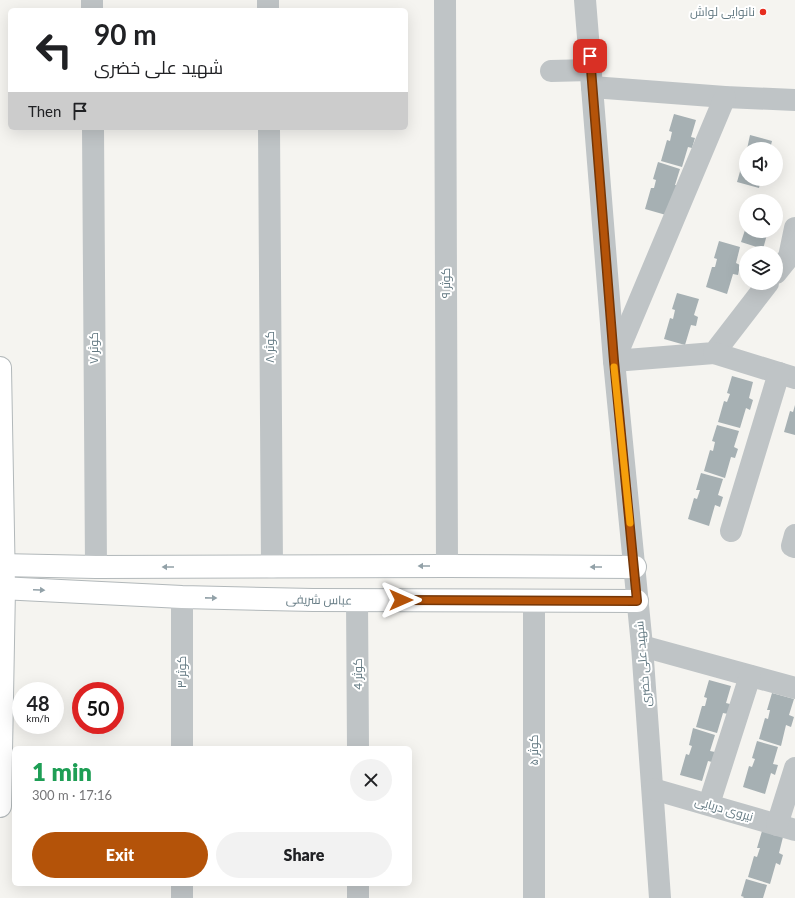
<!DOCTYPE html>
<html lang="en">
<head>
<meta charset="utf-8">
<style>
  :root { --surface:#fff; --page:#f2f2f2; --text:#202124; --muted:#757577; --accent:#b45309 }
  body { margin:0; font-family:Lato,Cairo,sans-serif; background:var(--page); color:var(--text); height:100vh; display:flex; flex-direction:column; font-size:15px; white-space:nowrap }
  * { box-sizing:border-box; margin:0 }
  p { font-size:13px; color:var(--muted) }
  .icon { flex:none; width:22px; height:22px; fill:none; stroke:currentColor; stroke-width:2; stroke-linecap:round; stroke-linejoin:round }
  .map { position:relative; flex:1; overflow:hidden }
  .sheet { position:absolute; left:12px; top:746px; width:400px; height:140px; display:flex; flex-direction:column; background:var(--surface); border-radius:6px; box-shadow:0 4px 16px #0002 }
  .sheet>* { flex:none }
  .guide { position:absolute; left:8px; top:8px; width:400px; height:122px; border-radius:6px; box-shadow:0 4px 16px #0002; background:#fff; color:var(--text); overflow:hidden }
  .buttons { position:absolute; left:739px; top:142px; display:grid; gap:8px }
  .buttons a { display:grid; place-items:center; width:44px; height:44px; border-radius:50%; background:var(--surface); box-shadow:0 4px 16px #0002; font-size:20px }
  .speed { position:absolute; left:12px; top:682px; display:flex; gap:8px; font-size:20px; font-weight:700; text-align:center }
  .speed>* { display:grid; place-content:center; width:52px; height:52px; border-radius:50%; background:var(--surface); box-shadow:0 4px 16px #0002; line-height:1 }
  .speed small { font-size:10px; font-weight:400 }
  .speed .limit { border:6px solid #d22; background:#fff; color:#111 }
  .pin { position:absolute; display:grid; place-items:center; width:34px; height:34px; color:#fff; margin:-17px; border-radius:8px; box-shadow:0 2px 6px #0006 }
  .me { position:absolute; width:44px; margin:-22px; rotate:90deg; stroke-linejoin:round; filter:drop-shadow(0 0 3px #0008) }
  .turn { display:flex; align-items:center; gap:14px; height:84px; padding:0 20px; font-size:18px }
  .turn .icon { width:52px; height:52px; stroke-width:2.5 }
  .turn b { display:block; font-size:28px; line-height:34px }
  .then { display:flex; align-items:center; height:38px; padding:0 20px; background:#0003; gap:8px; font-size:15px }
  .round { display:grid; place-items:center; flex:none; width:42px; height:42px; border-radius:21px; background:var(--page) }
  .headline { display:flex; align-items:center; justify-content:space-between; height:68px; padding:0 20px }
  h1 { font-size:24px; font-weight:800; line-height:30px; color:#1e9e55 }
  .button { display:flex; gap:8px; margin-top:auto; padding:8px 20px }
  .button a { flex:1; height:46px; border-radius:24px; background:var(--accent); color:#fff; font-size:16px; font-weight:800; line-height:46px; text-align:center }
  .button a+a { background:var(--page); color:var(--text) }
  .map>svg:first-child { display:block }
  .building { fill:#a6b0b3 }
  .lines { fill:none; stroke-linecap:round; stroke-linejoin:round }
  .major-casing { stroke:#b2b8ba; stroke-width:24 }
  .minor { stroke:#bfc4c6; stroke-width:22 }
  .major { stroke:#fff; stroke-width:22 }
  .oneway { fill:#92a1a8 }
  .route-casing { stroke:#753606; stroke-width:10 }
  .route { stroke:#b45309; stroke-width:7 }
  .slow { stroke:#f59e0b; stroke-width:7 }
  .poi-dot { fill:#e62d1f; stroke:#fff; stroke-width:1.5 }
  .labels { text-anchor:middle; stroke-width:4; stroke-linejoin:round; paint-order:stroke }
  .poi-label { font-size:12px; fill:#637982; stroke:#fff; text-anchor:end }
  .street-label { font-size:12px; fill:#637982; stroke:#fff }
</style>
</head>
<body>
<div class="map">
<svg width="795" height="898" viewBox="0 0 795 898">
  <rect width="100%" height="100%" fill="#f5f4f0"/>
  <g class="building">
    <polygon points="674,114 696,120 691,137 695,138 692,148 688,147 682,167 661,161 667,140 670,141 672,132 669,131"/>
    <polygon points="750,135 772,141 770,149 747,149"/>
    <polygon points="743,161 746,161 746,179 761,179 759,188 737,182"/>
    <polygon points="658,162 680,169 675,185 680,186 666,215 645,209 651,188 654,188 656,180 653,179"/>
    <polygon points="755,196 771,201 753,201"/>
    <polygon points="746,227 746,231 768,231 763,249 741,242"/>
    <polygon points="719,241 740,247 736,263 740,265 738,275 733,274 727,294 706,287 712,267 715,267 717,259 714,258"/>
    <polygon points="677,293 699,299 694,315 698,317 696,326 691,325 685,345 664,339 670,318 673,319 675,310 672,309"/>
    <polygon points="732,376 753,382 749,398 753,400 750,410 746,408 740,428 718,422 724,401 727,402 730,394 727,393"/>
    <polygon points="795,405 795,435 784,432 790,411 793,412"/>
    <polygon points="717,425 739,431 734,447 738,449 735,458 731,457 725,478 704,471 710,450 713,451 715,442 712,441"/>
    <polygon points="701,473 723,479 718,495 723,497 720,507 715,505 709,526 688,519 694,498 697,499 700,490 696,490"/>
    <polygon points="709,680 731,686 726,703 730,704 728,714 723,713 717,733 696,727 702,706 705,706 707,698 704,697"/>
    <polygon points="772,693 794,699 789,715 794,717 791,727 786,725 781,746 759,739 765,718 768,719 770,710 767,710"/>
    <polygon points="693,728 715,735 710,751 715,752 712,762 708,761 702,781 680,775 686,754 689,755 692,746 689,745"/>
    <polygon points="757,741 778,747 773,764 778,765 775,775 771,773 765,794 743,787 749,766 752,767 755,759 752,758"/>
    <polygon points="762,831 783,837 779,853 783,855 780,865 776,863 770,884 748,877 754,856 757,857 760,848 757,848"/>
    <polygon points="746,879 767,885 763,898 743,898 744,897 741,896"/>
  </g>
  <g class="lines">
    <g class="major-casing">
      <g id="major">
        <polyline points="0,368 4,588 0,806"/>
        <polyline points="0,565 96,567 447,566 635,567"/>
        <polyline points="0,588 182,597 313,600 637,601"/>
      </g>
    </g>
    <g class="minor">
      <polyline points="92,0 92,10"/>
      <polyline points="268,0 268,10"/>
      <polyline points="445,0 447,566"/>
      <polyline points="585,0 614,361 642,646 660,898"/>
      <polyline points="551,71 591,70"/>
      <polyline points="592,87 725,97 795,100"/>
      <polyline points="725,97 614,361 714,353 768,283"/>
      <polyline points="93,128 96,567"/>
      <polyline points="269,128 272,567"/>
      <polyline points="776,273 789,257 795,228"/>
      <polyline points="714,353 795,378"/>
      <polyline points="731,531 779,373"/>
      <polyline points="795,535 792,546 795,547"/>
      <polyline points="357,600 358,748"/>
      <polyline points="534,601 534,898"/>
      <polyline points="642,646 795,688"/>
      <polyline points="182,748 182,597"/>
      <polyline points="653,789 795,830"/>
      <polyline points="709,804 750,676"/>
      <polyline points="777,825 795,768"/>
      <polyline points="358,884 358,898"/>
      <polyline points="182,898 182,884"/>
    </g>
    <use href="#major" class="major"/>
  </g>
  <defs><path id="oneway-solid" d="M-6-.8H1V-3.2L6.5 0L1 3.2V.8H-6Z"/></defs>
  <g class="oneway">
    <use href="#oneway-solid" transform="translate(424 566) rotate(180)"/>
    <use href="#oneway-solid" transform="translate(168 567) rotate(180)"/>
    <use href="#oneway-solid" transform="translate(596 567) rotate(-180)"/>
    <use href="#oneway-solid" transform="translate(39 590) rotate(3)"/>
    <use href="#oneway-solid" transform="translate(211 598) rotate(1)"/>
  </g>
  <g class="lines">
    <g class="route-casing">
      <polyline id="route" points="401,600 637,601 614,361 590,56"/>
    </g>
    <use href="#route" class="route"/>
    <polyline class="slow" points="614,367 630,523"/>
  </g>
  <circle class="poi-dot" cx="763" cy="12" r="4"/>
  <g class="labels">
    <g class="poi-label">
      <text x="755" y="16">نانوایی لواش</text>
    </g>
    <g class="street-label">
      <text transform="translate(446 283) rotate(-90)" y="4">کوثر ۹</text>
      <text transform="translate(270 347) rotate(-90)" y="4">کوثر ۸</text>
      <text transform="translate(94 348) rotate(-90)" y="4">کوثر ۷</text>
      <text transform="translate(319 600) rotate(1)" y="4">عباس شریفی</text>
      <text transform="translate(643 664) rotate(-95)" y="4">شهید علی خضری</text>
      <text transform="translate(182 672) rotate(-90)" y="4">کوثر ۳</text>
      <text transform="translate(358 674) rotate(-90)" y="4">کوثر 4</text>
      <text transform="translate(534 750) rotate(-90)" y="4">کوثر ۵</text>
      <text transform="translate(724 809) rotate(16)" y="4">نیروی دریایی</text>
    </g>
  </g>
</svg>
<div class="buttons">
<a><svg class="icon" aria-label="sound" viewBox="0 0 24 24"><path d="M4 9h4l5-4v14l-5-4H4zM17 9q2 3 0 6"/></svg></a>
<a><svg class="icon" aria-label="search" viewBox="0 0 24 24"><circle cx="10" cy="10" r="6"/><path d="M15 15l6 6"/></svg></a>
<a><svg class="icon" aria-label="layers" viewBox="0 0 24 24"><path d="M12 4l9 5-9 5-9-5zM3 14l9 5 9-5"/></svg></a>
</div>
<div class="speed"><div>48<small>km/h</small></div><div class="limit">50</div></div>
<div class="pin" style="left:590px;top:56px;background:#d93025"><svg class="icon" aria-label="arrive" viewBox="0 0 24 24"><path d="M6 21V4h12l-3 4 3 4H6"/></svg></div>
<svg class="me" style="left:401px;top:600px" viewBox="-20 -20 40 40"><path d="M0-17L14 15 0 8-14 15z" fill="#b45309" stroke="#fff" stroke-width="4"/></svg>
<div class="guide">
<div class="turn"><svg class="icon" aria-label="left" viewBox="0 0 24 24"><path d="M17 20v-9H6M10 6l-5 5 5 5"/></svg><div><b>90 m</b>شهید علی خضری</div></div>
<div class="then">Then<svg class="icon" aria-label="arrive" viewBox="0 0 24 24"><path d="M6 21V4h12l-3 4 3 4H6"/></svg></div>
</div>
<section class="sheet">
<div class="headline"><div><h1>1 min</h1><p>300 m · 17:16</p></div><a class="round"><svg class="icon" aria-label="close" viewBox="0 0 24 24"><path d="M6 6l12 12M18 6L6 18"/></svg></a></div>
<div class="button"><a>Exit</a><a>Share</a></div>
</section>
</div>
</body>
</html>
